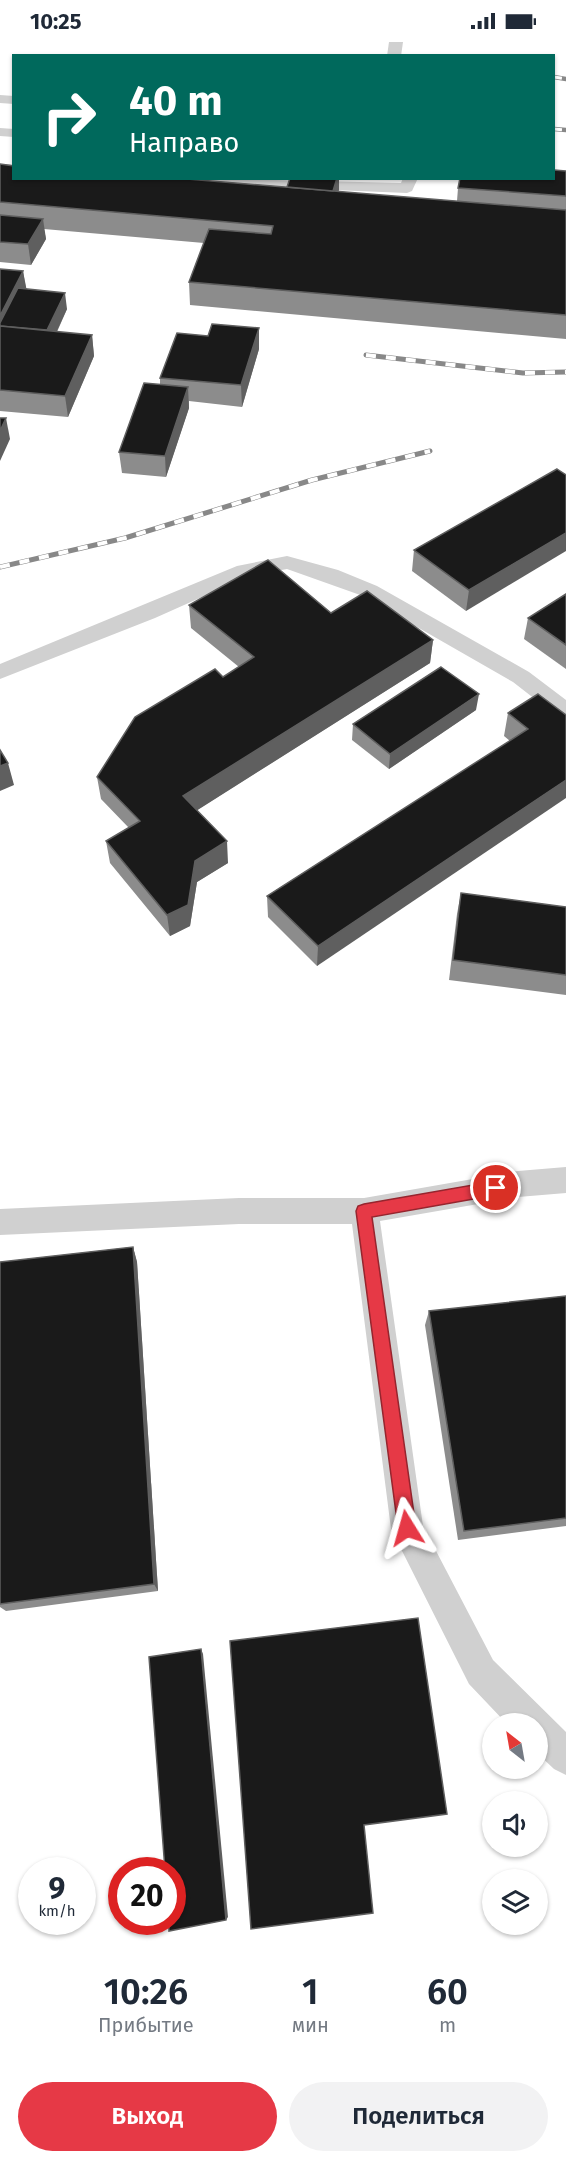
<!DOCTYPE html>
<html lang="ru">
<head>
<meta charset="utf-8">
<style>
  :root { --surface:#fff; --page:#f2f2f3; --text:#1f2937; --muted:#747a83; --accent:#e63946 }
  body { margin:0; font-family:"Fira Sans",sans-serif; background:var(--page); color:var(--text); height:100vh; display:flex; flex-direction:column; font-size:22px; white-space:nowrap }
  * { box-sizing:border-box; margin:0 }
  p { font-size:20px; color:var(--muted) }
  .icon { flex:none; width:33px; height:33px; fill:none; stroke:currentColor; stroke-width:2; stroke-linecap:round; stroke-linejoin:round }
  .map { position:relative; height:1911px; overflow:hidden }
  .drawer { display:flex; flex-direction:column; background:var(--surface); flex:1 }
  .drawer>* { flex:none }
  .guide { position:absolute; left:12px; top:12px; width:543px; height:126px; border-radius:0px; box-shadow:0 2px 4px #0004; background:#00695c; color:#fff; overflow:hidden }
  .needle { width:39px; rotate:329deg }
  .fabs { position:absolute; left:482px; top:1671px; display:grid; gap:12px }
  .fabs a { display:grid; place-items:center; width:66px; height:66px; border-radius:50%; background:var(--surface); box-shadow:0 2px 4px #0004; font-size:30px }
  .speed { position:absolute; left:18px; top:1815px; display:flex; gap:12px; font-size:30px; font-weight:700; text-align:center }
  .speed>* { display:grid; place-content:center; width:78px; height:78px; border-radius:50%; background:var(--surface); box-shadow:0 2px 4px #0004; line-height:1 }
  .speed small { font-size:15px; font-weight:400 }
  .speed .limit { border:9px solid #d22; background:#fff; color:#111 }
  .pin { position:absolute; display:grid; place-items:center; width:51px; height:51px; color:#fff; margin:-26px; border:3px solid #fff; border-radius:50%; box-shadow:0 2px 6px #0007 }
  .me { position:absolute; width:66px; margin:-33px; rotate:352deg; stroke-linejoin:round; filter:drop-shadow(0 0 4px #0008) }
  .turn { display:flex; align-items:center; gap:21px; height:126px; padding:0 18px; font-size:27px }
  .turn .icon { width:78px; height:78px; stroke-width:2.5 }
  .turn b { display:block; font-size:42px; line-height:51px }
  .eta { display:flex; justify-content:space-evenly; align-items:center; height:102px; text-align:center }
  .eta b { font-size:36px; font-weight:600; line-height:42px }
  .action { display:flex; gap:12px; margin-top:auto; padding:12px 18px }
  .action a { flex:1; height:69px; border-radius:36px; background:var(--accent); color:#fff; font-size:24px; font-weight:600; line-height:69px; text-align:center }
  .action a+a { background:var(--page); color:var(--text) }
  .status { display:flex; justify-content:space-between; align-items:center; height:42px; padding:0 30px; background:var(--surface); direction:ltr }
  .status svg { height:16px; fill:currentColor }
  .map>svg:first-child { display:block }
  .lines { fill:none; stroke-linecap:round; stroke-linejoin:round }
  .service { fill:#d0d0d0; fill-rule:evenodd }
  .rail-far1-casing { stroke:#888; stroke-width:4.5 }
  .rail-casing { stroke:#888; stroke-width:5 }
  .rail-far1 { stroke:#fff; stroke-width:3; stroke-dasharray:8; stroke-linecap:butt }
  .rail { stroke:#fff; stroke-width:4; stroke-dasharray:10; stroke-linecap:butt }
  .wall { fill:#8c8c8c }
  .shaded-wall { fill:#5f5f5f }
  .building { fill:#1a1a1a; stroke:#5f5f5f; stroke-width:1.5 }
  .route { fill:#e63946; stroke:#96252e; stroke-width:1.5 }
</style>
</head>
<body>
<div class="status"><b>10:25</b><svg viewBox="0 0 49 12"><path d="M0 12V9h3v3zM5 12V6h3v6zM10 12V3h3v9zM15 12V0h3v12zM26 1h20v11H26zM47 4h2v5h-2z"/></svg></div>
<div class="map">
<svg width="566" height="1911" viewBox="0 0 566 1911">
  <rect width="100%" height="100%" fill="#fff"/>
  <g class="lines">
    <g class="service">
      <polygon points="389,0 403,0 401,14 387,14"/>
      <polygon points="0,53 14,54 14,62 0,61"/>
      <polygon points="0,86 14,87 14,95 0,94"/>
      <polygon points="194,136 401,141 403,136 418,136 412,149 407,151 210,143"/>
      <polygon points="287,514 338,528 377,544 529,630 566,658 566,677 558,675 513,640 363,554 287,527 249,534 155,576 0,637 0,622 237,524"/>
      <polygon points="566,1125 566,1151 518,1155 380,1179 423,1484 493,1618 566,1690 566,1733 554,1727 537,1711 537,1682 507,1682 469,1642 391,1487 352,1182 239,1182 0,1193 0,1167 239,1156 364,1156 518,1129"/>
    </g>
    <g class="rail-far1-casing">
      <g id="rail-far1">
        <polyline points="554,35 566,37"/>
        <polyline points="554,87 566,88"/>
      </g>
    </g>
    <g class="rail-casing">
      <g id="rail">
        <polyline points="366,313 523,331 566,330"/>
        <polyline points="0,525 125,496 312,438 430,409"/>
      </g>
    </g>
    <use href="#rail-far1" class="rail-far1"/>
    <use href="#rail" class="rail"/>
  </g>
  <g class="wall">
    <polygon points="0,122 287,145 290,136 339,136 338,150 457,159 458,146 566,129 566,297 190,263 189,240 204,201 44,187 46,197 31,223 0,220"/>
    <polygon points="0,227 23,229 26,247 67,267 57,290 92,293 94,314 68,375 0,369"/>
    <polygon points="259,286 259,307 242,365 189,359 189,366 166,435 122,431 119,410 160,343 160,336 208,294"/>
    <polygon points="557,427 466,569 412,529 414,508"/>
    <polygon points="566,552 566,627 524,597 528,576"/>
    <polygon points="189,563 331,571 433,598 430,621 197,768 228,821 197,840 190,884 170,894 110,821 106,799 129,786 101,757 97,735 239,625 191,586"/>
    <polygon points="476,668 389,727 352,698 353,682"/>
    <polygon points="508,671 566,673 317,924 268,875 267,854 510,699 504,694"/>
    <polygon points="461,851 566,865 566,953 449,938 457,872"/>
    <polygon points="133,1205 137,1220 158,1549 6,1569 0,1565 0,1220"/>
    <polygon points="566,1254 566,1484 458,1498 425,1283 429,1269"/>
  </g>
  <g class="shaded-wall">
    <polygon points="337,136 339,136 339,148 332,172 332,152"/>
    <polygon points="43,177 46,197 31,223 28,202"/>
    <polygon points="23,229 27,250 0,284 0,274"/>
    <polygon points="65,251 67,267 50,304 47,288"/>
    <polygon points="259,286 259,307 242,365 241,343"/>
    <polygon points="92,293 94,314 68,375 65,354"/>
    <polygon points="188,345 189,366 166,435 165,414"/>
    <polygon points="6,376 10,397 0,419 0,389"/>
    <polygon points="566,491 566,509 466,569 469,548"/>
    <polygon points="433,598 430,621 185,776 183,754"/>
    <polygon points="479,652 476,668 389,727 390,712"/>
    <polygon points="8,721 14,743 0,749 0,724"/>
    <polygon points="566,738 566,756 317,924 318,904"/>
    <polygon points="227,799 228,821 197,840 190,884 170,894 167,873 195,819"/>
    <polygon points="133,1205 137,1220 158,1549 154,1542"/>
    <polygon points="201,1607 203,1612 228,1875 226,1878"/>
  </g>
  <g class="building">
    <polygon points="0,122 14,124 14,136 175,136 566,168 566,273 189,240 209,187 271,192 273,184 0,160"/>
    <polygon points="554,128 566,129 566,154 458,146 460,136 554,136"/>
    <polygon points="290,136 337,136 333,149 287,145"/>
    <polygon points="0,173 43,177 28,202 0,200"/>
    <polygon points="0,227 23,229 0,274"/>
    <polygon points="18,246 65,251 47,288 0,284 0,281"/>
    <polygon points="212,282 259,286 241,343 160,336 177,291 208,294"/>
    <polygon points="0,284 92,293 65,354 0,348"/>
    <polygon points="144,341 188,345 165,414 119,410"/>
    <polygon points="0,376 6,376 0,389"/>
    <polygon points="557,427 566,433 566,491 469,548 414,508"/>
    <polygon points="268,518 331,571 367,549 433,598 183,754 227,799 195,819 188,863 167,873 106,799 140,779 97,735 135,675 215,627 223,635 254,615 189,563"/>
    <polygon points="566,552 566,603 528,576"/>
    <polygon points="441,625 479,652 390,712 353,682"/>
    <polygon points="538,652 566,673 566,738 318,904 267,854 528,687 508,671"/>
    <polygon points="0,708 8,721 0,724"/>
    <polygon points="461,851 566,865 566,933 453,918"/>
    <polygon points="133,1205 154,1542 0,1562 0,1220"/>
    <polygon points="566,1254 566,1476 464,1489 429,1269"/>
    <polygon points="418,1576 447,1772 364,1783 373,1871 251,1887 230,1599"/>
    <polygon points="201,1607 226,1878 169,1889 169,1880 172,1880 172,1828 165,1828 149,1615"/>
  </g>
  <polygon class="route" points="496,1139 503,1146 496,1153 372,1175 416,1486 413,1493 407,1495 401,1493 398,1486 356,1169 358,1164 364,1162"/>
</svg>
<div class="fabs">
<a><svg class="needle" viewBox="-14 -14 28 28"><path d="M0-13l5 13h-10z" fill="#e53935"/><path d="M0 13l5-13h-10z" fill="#747a83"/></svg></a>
<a><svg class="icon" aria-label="sound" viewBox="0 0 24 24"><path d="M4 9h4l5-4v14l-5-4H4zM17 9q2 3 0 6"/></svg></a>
<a><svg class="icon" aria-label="layers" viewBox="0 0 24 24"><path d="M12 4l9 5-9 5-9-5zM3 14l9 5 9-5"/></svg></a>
</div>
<div class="speed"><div>9<small>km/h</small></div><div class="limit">20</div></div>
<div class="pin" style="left:496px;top:1146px;background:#d93025"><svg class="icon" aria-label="arrive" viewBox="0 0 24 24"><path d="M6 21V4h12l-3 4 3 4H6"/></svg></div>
<svg class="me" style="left:407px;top:1486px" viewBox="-20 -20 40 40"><path d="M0-17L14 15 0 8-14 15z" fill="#e63946" stroke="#fff" stroke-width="4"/></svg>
<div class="guide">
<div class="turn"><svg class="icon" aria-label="right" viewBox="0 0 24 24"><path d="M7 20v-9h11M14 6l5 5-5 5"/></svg><div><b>40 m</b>Направо</div></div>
</div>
</div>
<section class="drawer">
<div class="eta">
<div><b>10:26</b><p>Прибытие</p></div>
<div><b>1</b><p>мин</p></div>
<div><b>60</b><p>m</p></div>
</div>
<div class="action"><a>Выход</a><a>Поделиться</a></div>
</section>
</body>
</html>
